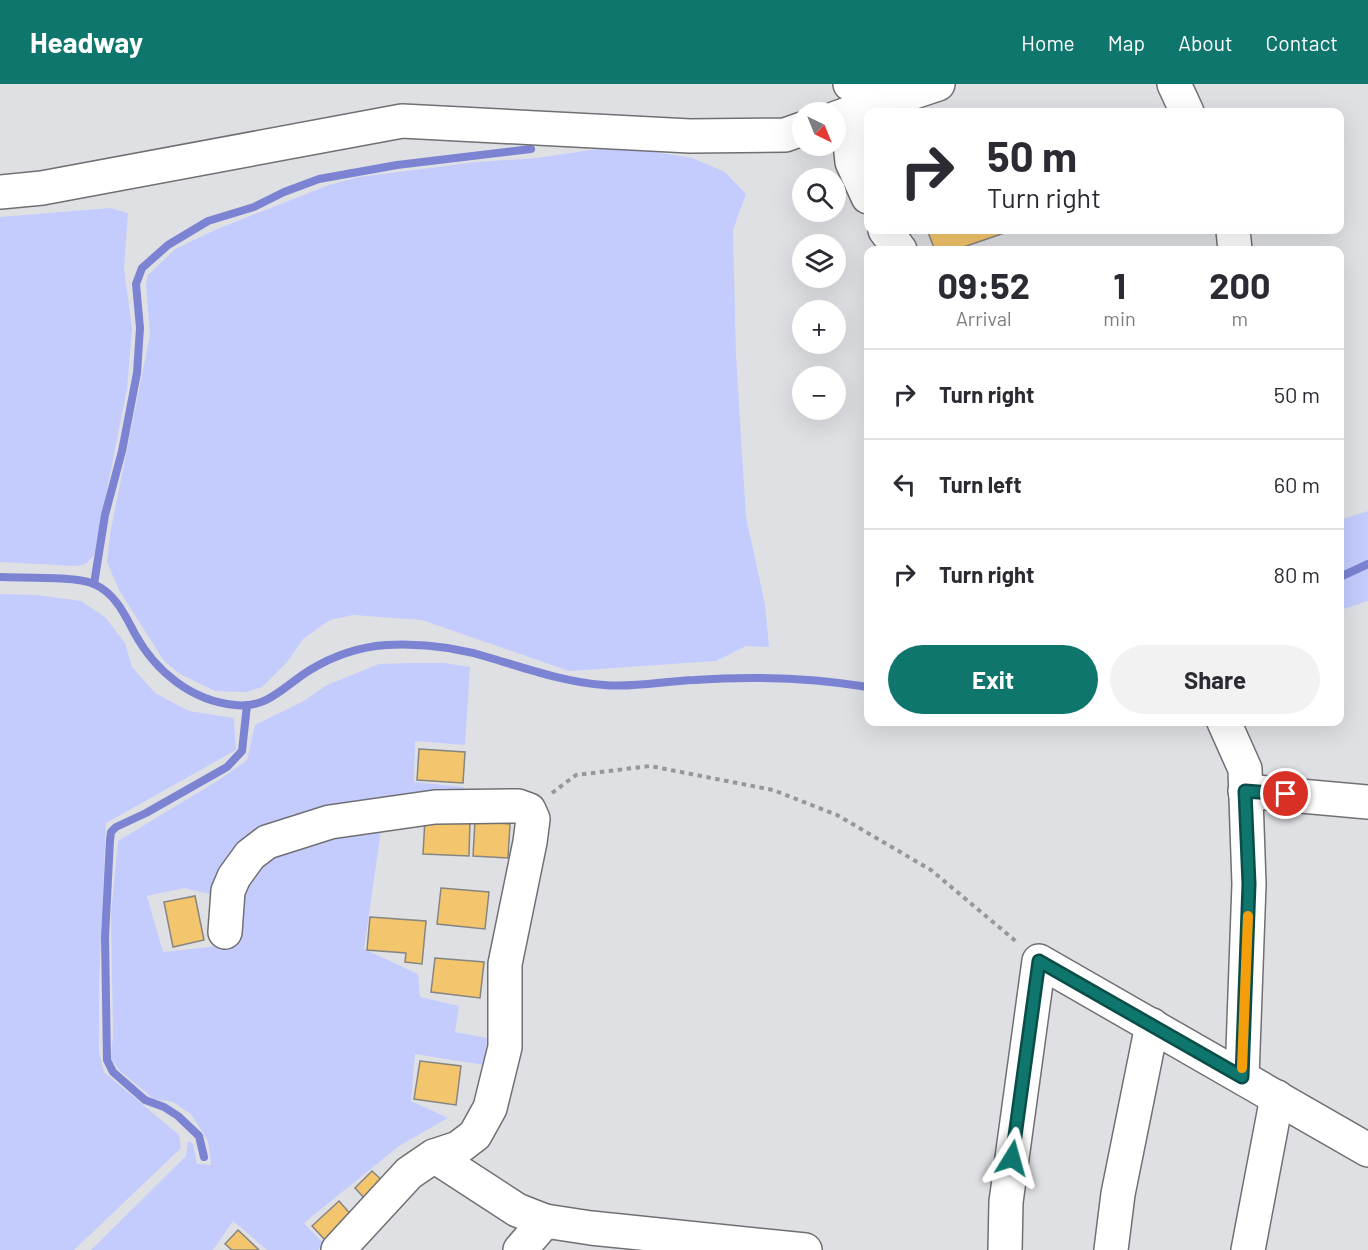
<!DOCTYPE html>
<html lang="en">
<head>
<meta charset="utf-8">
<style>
  :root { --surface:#fff; --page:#f2f2f3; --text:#2b2b33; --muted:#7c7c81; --line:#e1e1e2; --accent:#0f766e }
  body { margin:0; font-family:Barlow,sans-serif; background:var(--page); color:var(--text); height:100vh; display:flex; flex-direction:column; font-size:22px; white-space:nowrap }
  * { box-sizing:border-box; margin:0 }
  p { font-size:20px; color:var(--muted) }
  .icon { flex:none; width:33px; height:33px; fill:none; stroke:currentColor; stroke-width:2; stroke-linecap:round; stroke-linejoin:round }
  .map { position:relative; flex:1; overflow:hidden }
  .side { position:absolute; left:864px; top:162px; width:480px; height:480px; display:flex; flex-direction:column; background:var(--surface); border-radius:12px; box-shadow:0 6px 24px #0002 }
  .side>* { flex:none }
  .banner { position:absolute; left:864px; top:24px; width:480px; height:126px; border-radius:12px; box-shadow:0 6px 24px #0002; background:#fff; color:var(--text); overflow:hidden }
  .needle { width:39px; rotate:137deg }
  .tools { position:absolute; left:792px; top:18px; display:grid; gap:12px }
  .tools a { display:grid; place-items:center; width:54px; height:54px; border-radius:50%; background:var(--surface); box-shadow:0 6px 24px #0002; font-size:30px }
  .pin { position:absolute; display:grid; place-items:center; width:51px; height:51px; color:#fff; margin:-26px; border:3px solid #fff; border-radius:50%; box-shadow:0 2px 6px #0007 }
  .me { position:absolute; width:66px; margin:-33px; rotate:8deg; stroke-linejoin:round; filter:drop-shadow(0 0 4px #0008) }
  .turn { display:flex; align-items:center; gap:21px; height:126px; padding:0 24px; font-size:27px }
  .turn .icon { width:78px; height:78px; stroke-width:2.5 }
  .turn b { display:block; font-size:42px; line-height:51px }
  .eta { display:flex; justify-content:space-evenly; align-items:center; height:102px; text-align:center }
  .eta b { font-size:36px; font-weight:700; line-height:42px }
  .button { display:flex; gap:12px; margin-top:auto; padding:12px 24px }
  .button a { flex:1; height:69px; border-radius:36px; background:var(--accent); color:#fff; font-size:24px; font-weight:700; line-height:69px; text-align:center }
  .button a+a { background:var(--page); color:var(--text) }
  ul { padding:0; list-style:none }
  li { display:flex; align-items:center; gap:18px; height:90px; padding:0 24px; border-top:2px solid var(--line) }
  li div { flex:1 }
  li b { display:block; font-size:22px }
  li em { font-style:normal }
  header { display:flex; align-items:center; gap:36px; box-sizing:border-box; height:84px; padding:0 30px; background:var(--accent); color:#fff }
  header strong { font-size:28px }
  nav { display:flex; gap:33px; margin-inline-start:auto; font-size:21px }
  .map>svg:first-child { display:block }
  .green { fill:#c4ccfe }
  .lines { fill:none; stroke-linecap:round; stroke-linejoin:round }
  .stream { stroke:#7c83d3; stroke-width:8 }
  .building { fill:#f3c56c; stroke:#878582; stroke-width:1.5 }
  .minor-casing { stroke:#707074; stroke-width:36 }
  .path { stroke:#96979a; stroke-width:4; stroke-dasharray:4.5 4.5; stroke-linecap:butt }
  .minor { stroke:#fff; stroke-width:33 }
  .route-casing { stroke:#0a4d48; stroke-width:15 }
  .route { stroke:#0f766e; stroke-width:10 }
  .slow { stroke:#f59e0b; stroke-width:10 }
</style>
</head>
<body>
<header>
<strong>Headway</strong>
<nav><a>Home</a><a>Map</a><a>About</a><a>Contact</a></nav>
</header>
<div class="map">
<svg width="1368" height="1166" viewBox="0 0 1368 1166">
  <rect width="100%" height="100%" fill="#dfe0e4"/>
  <g class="green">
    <polygon points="617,62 692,74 725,88 746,110 733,146 736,272 746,433 765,520 769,563 746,562 716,577 569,587 422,536 353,531 330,536 303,555 288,577 262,603 246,608 215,607 180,590 164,577 119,506 107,478 110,450 150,251 146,201 148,191 175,165 217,145 329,101 359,93 477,78 537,74"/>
    <polygon points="110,124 128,129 124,184 132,245 127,305 94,471 86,480 76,482 0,478 0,133"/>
    <polygon points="1368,427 1368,517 1340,526 1340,436"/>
    <polygon points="0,510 37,511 81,517 105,533 125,559 132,583 155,609 189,627 234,634 236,666 106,739 99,898 99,968 104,988 179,1051 181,1064 74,1166 0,1166"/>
    <polygon points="407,579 444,579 470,583 465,661 415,657 414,698 464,703 462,712 338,726 214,811 184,804 147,812 163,868 238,860 238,818 260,781 303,756 381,746 364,865 418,890 420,913 459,922 455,948 487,954 484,981 415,970 411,1017 448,1034 399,1062 304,1139 324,1160 318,1166 267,1166 233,1137 213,1166 91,1166 186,1072 188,1057 193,1060 197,1080 211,1081 208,1057 191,1030 173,1018 154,1015 119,986 111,974 113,950 111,830 118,757 222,694 247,676 255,641 302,618 327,601 379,580"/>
  </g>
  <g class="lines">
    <g class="stream">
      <path d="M0,493C22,494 77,492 94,500C116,510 125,531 135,550C156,588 192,617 235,621C268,625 285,601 310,586C333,572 359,563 386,561C421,559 460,564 494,575C530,586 566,598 604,601C634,604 664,597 694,596C752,592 811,594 868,603"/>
      <polyline points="1340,493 1368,480"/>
      <polyline points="94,500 105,431 122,367 137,289 140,244 136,200 142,184 168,161 208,137 254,123 284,108 319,95 397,81 531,65"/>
      <polyline points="204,1073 199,1052 178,1032 164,1023 145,1016 113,988 107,976 105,853 110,756 111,748 116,743 146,729 227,683 242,667 247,621"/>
    </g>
  </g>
  <g class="building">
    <polygon points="927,146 1013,146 955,166 935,166"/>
    <polygon points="419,665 465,668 463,699 417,696"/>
    <polygon points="425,735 470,736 469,772 423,770"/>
    <polygon points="475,737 510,740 508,774 473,772"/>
    <polygon points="441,804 489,808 485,845 437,840"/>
    <polygon points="195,812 204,856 173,863 164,818"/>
    <polygon points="370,833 426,837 422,880 405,878 406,869 367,866"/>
    <polygon points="435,874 484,878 480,914 431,908"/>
    <polygon points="420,977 461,982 456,1021 414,1015"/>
    <polygon points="372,1087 385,1099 367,1117 355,1104"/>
    <polygon points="339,1117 353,1133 327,1158 312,1142"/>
    <polygon points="238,1146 259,1166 232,1166 225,1160"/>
  </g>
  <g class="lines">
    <g class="minor-casing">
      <g id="minor">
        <polyline points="850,0 887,17"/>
        <polyline points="1174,0 1187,28"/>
        <polyline points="847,30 852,78 868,113"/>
        <polyline points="836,34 938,0"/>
        <polyline points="0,108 42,104 402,37 690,52 785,51 802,45"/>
        <polyline points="885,146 900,166"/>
        <polyline points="1233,146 1235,166"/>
        <polyline points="1224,638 1245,685 1249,800 1242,993"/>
        <polyline points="1245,707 1368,718"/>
        <polyline points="225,848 228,807 234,793 250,771 267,758 330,738 435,723 518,722 529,726 533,735 530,758 505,880 505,963 490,1024 475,1051 458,1064 434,1072 409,1089 338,1166"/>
        <polyline points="434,1072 517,1126 545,1137"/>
        <polyline points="520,1166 545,1137 591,1144 805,1166"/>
        <polyline points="1005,1166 1006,1118 1039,877 1368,1066"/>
        <polyline points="1111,1166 1118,1110 1152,941"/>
        <polyline points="1248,1166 1277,1013"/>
      </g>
    </g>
    <polyline class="path" points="552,709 576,691 650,682 773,706 837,731 931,786 1018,859"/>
    <use href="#minor" class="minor"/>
  </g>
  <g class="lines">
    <g class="route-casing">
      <polyline id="route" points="1012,1074 1039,877 1242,993 1249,800 1245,707 1286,710"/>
    </g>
    <use href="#route" class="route"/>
    <polyline class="slow" points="1242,984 1248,832"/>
  </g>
</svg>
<div class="tools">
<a><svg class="needle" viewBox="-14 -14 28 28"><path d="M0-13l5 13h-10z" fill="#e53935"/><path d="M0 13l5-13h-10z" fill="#7c7c81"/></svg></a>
<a><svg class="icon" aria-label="search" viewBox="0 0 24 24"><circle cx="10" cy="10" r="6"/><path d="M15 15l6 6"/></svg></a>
<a><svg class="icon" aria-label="layers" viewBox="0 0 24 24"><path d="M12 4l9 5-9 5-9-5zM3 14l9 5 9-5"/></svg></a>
<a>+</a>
<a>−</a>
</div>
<div class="pin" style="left:1286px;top:710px;background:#d93025"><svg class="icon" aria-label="arrive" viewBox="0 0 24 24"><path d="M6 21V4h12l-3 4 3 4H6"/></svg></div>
<svg class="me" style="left:1012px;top:1074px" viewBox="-20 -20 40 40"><path d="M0-17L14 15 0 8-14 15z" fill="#0f766e" stroke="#fff" stroke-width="4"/></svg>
<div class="banner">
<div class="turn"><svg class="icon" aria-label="right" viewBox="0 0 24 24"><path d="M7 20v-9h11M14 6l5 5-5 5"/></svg><div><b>50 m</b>Turn right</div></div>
</div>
<section class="side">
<div class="eta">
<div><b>09:52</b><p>Arrival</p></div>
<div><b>1</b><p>min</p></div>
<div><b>200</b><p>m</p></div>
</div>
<ul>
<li><svg class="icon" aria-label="right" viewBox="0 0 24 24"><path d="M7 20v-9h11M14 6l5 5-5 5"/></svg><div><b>Turn right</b></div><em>50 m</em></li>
<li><svg class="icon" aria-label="left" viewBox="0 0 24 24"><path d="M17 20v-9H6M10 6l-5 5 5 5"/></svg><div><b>Turn left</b></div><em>60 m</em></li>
<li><svg class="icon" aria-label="right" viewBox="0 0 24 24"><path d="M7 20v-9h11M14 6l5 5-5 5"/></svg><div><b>Turn right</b></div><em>80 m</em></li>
</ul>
<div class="button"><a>Exit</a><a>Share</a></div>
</section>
</div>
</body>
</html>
